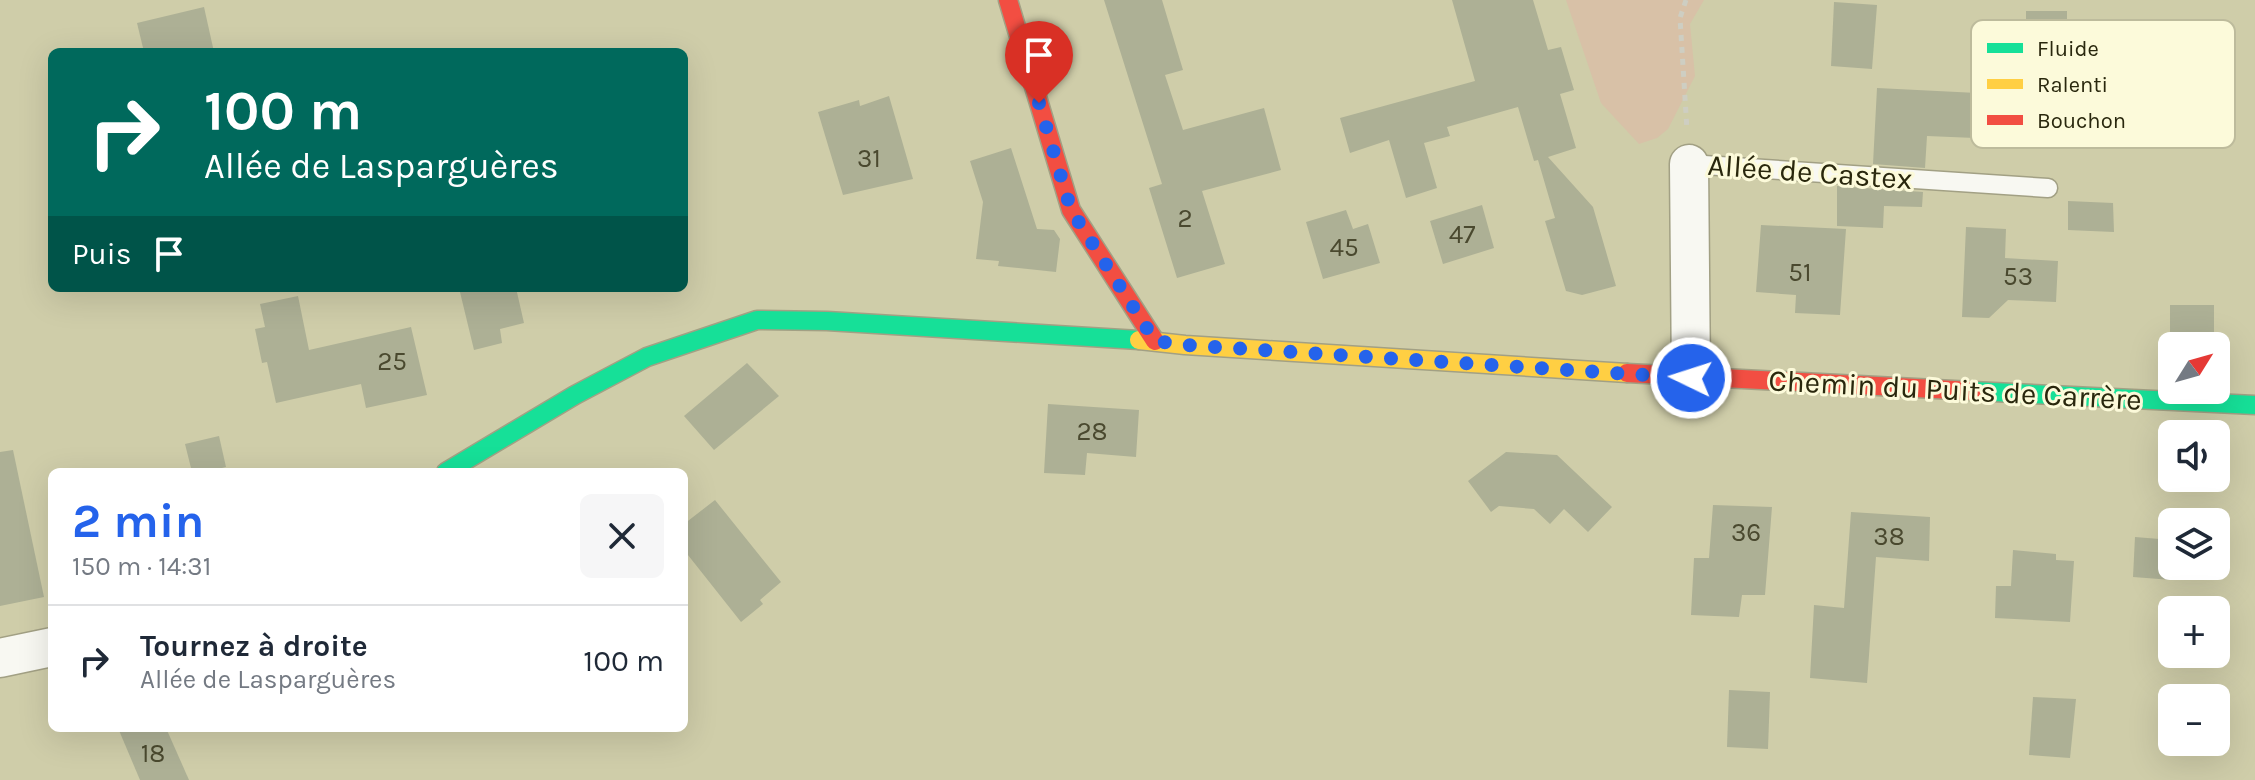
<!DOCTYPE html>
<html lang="fr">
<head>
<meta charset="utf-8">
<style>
  :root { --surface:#fff; --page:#f6f6f7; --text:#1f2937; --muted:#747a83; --line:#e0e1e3; --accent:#2563eb }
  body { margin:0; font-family:Karla,sans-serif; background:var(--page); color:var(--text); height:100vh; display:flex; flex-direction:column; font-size:30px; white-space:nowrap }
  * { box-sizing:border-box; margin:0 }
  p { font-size:26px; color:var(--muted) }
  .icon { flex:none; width:44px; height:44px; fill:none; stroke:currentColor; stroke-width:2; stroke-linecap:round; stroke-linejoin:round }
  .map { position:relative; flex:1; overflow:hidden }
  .side { position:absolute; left:48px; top:468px; width:640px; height:264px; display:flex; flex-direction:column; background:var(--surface); border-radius:12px; box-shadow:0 8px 32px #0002 }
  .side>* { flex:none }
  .top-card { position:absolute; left:48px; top:48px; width:640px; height:244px; border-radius:12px; box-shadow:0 8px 32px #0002; background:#00695c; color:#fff; overflow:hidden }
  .needle { width:52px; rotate:53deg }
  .tools { position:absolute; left:2158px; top:332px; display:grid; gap:16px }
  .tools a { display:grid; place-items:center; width:72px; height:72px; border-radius:12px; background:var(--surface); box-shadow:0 8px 32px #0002; font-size:40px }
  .pin { position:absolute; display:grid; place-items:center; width:68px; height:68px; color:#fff; margin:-82px -34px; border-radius:50% 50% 50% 0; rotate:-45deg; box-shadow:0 0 8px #0007 }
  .pin .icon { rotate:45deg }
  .me { position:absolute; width:88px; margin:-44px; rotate:274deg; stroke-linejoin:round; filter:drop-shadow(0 0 6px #0008) }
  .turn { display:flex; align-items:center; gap:28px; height:168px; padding:0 24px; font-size:36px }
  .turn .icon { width:104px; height:104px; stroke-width:2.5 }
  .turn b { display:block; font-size:56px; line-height:68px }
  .then { display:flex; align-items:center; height:76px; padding:0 24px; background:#0003; gap:16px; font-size:30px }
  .round { display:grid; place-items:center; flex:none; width:84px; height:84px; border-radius:12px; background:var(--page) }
  .headline { display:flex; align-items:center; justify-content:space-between; height:136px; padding:0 24px }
  h1 { font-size:48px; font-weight:700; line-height:60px; color:var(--accent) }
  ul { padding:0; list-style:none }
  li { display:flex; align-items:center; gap:24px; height:112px; padding:0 24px; border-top:2px solid var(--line) }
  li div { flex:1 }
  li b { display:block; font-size:30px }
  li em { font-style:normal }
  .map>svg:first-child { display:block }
  .green { fill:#d8c1a7 }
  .building { fill:#adb095 }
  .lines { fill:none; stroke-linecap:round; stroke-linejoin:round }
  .lane-casing { stroke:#a2a084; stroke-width:21 }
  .street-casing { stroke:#a2a084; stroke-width:41 }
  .fast-casing { stroke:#a2a084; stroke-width:21 }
  .slow-casing { stroke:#a2a084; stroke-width:21 }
  .jam-casing { stroke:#a2a084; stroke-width:21 }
  .path { stroke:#cecec2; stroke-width:5; stroke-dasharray:6 6; stroke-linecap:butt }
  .lane { stroke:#f8f8f2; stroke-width:18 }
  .street { stroke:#f8f8f2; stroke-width:38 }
  .fast { stroke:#16e098; stroke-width:18 }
  .slow { stroke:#ffcf43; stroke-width:18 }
  .jam { stroke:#f24e42; stroke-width:18 }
  .route { stroke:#2563eb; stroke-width:14; stroke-dasharray:0 25.2 }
  .labels { text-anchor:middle; stroke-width:6; stroke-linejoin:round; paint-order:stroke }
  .number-label { font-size:26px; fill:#4a492f }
  .street-label { font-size:30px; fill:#29270d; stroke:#fcfada }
  .key { fill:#fcfada; stroke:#bdbb9c; stroke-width:2 }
  .key-label { font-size:22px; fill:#29270d }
</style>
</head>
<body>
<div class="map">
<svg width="2255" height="780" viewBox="0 0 2255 780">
  <rect width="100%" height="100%" fill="#cfcda9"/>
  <polygon class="green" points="1566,0 1704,0 1690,24 1695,76 1668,129 1657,138 1639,144 1601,103"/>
  <g class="building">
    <polygon points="1104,0 1162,0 1183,70 1165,75 1183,130 1264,108 1281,170 1202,191 1225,264 1177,278 1149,188 1162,184"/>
    <polygon points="1452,0 1533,0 1548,50 1561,47 1574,90 1560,94 1576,148 1548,157 1593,207 1616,286 1582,295 1566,291 1545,221 1555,218 1538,160 1534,161 1518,107 1447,127 1450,136 1424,143 1437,188 1406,198 1389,140 1350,153 1340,118 1475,81"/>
    <polygon points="1834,2 1877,5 1872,69 1831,66"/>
    <polygon points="204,7 214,52 144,52 137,23"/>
    <polygon points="2026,11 2067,11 2067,46 2026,47"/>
    <polygon points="1877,88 1977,93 1975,138 1927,136 1925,168 1873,164"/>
    <polygon points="889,96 913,179 843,195 818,112 859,100 860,106"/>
    <polygon points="1011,148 1037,229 1054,230 1060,239 1056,272 998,266 999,261 976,259 983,202 970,161"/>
    <polygon points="1837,186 1923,192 1922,207 1884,206 1883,228 1837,226"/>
    <polygon points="2068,201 2113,203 2114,232 2068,230"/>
    <polygon points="1482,205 1494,248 1443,264 1430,221"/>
    <polygon points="1346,210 1353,229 1368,224 1380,263 1323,279 1306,222"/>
    <polygon points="1761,225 1846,229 1840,315 1795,313 1796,295 1756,292"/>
    <polygon points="1966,227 2006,229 2005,258 2058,261 2056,302 2008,300 1989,318 1962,317"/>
    <polygon points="459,288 516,288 524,323 500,329 502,343 474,350"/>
    <polygon points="298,296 309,350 411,327 427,395 366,408 361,384 276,403 267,362 262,363 255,329 265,327 260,304"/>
    <rect x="2170" y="305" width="44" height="41"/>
    <polygon points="747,363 779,396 714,450 684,416"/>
    <polygon points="1048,404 1139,410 1136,457 1087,453 1085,475 1044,473"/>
    <polygon points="219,436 226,467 205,472 192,472 185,444"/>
    <polygon points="13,450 44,597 0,606 0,452"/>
    <polygon points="1506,452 1557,455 1612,507 1588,532 1564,509 1550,524 1534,509 1499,506 1491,512 1468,481"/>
    <polygon points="715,500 781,582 760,600 763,604 741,622 684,550 684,524"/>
    <polygon points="1713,505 1772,507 1765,595 1742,595 1739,617 1691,615 1694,558 1709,558"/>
    <polygon points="1851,512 1930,517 1929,561 1876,557 1867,683 1810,678 1814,605 1844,608"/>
    <polygon points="2135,537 2172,540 2172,580 2133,577"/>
    <polygon points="2013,550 2056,554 2056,560 2074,561 2070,622 1995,618 1996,586 2011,586"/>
    <polygon points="1729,690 1770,692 1768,749 1727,747"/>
    <polygon points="2033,697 2076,699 2070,758 2029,755"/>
    <polygon points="118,728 166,728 189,780 140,780"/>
  </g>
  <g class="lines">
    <g class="lane-casing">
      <polyline id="lane" points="1689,164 2048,188"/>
    </g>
    <g class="street-casing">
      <g id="street">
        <polyline points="1689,164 1691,378"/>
        <polyline points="0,658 52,647"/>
      </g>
    </g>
    <g class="fast-casing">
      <g id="fast">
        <polyline points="1973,391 2255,405"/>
        <polyline points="446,472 575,395 647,357 757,320 827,321 1139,340"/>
      </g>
    </g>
    <g class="slow-casing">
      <polyline id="slow" points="1139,340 1185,345 1627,373"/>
    </g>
    <g class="jam-casing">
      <g id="jam">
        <polyline points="1008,0 1071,210 1155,341"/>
        <polyline points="1627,373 1973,391"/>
      </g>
    </g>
    <polyline class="path" points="1686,0 1680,18 1687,130"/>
    <use href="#lane" class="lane"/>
    <use href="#street" class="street"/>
    <use href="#fast" class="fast"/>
    <use href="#slow" class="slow"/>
    <use href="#jam" class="jam"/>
  </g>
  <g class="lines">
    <polyline class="route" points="1039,103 1071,210 1155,341 1185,345 1691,378"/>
  </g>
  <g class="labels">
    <g class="number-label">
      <text x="869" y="167">31</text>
      <text x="1185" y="227">2</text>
      <text x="1462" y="243">47</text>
      <text x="1344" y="256">45</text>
      <text x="1800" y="281">51</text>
      <text x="2018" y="285">53</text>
      <text x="392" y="370">25</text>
      <text x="1092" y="440">28</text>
      <text x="1746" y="541">36</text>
      <text x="1889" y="545">38</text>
      <text x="153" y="762">18</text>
    </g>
    <g class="street-label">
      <text transform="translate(1810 172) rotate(4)" y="10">Allée de Castex</text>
      <text transform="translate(1955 390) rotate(3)" y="10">Chemin du Puits de Carrère</text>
    </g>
  </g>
  <rect x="1971" y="20" width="264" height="128" rx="12" class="key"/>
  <rect x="1987" y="43" width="36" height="10" fill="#16e098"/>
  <rect x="1987" y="79" width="36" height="10" fill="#ffcf43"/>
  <rect x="1987" y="115" width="36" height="10" fill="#f24e42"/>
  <g class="key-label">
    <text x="2037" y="56">Fluide</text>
    <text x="2037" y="92">Ralenti</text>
    <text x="2037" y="128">Bouchon</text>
  </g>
</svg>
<div class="tools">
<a><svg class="needle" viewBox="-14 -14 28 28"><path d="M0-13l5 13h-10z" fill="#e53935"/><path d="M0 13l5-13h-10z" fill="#747a83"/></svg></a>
<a><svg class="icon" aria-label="sound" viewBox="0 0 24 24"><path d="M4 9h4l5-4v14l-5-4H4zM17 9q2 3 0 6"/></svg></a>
<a><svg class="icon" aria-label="layers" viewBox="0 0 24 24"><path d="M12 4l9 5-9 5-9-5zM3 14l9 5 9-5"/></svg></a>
<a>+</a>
<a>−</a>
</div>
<div class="pin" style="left:1039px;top:103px;background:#d93025"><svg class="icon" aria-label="arrive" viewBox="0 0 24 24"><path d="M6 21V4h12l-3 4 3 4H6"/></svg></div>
<svg class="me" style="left:1691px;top:378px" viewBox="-20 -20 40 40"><circle r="17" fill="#2563eb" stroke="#fff" stroke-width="3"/><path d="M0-11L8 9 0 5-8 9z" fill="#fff"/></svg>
<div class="top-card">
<div class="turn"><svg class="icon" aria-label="right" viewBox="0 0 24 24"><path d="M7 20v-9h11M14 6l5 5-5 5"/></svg><div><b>100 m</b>Allée de Lasparguères</div></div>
<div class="then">Puis<svg class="icon" aria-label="arrive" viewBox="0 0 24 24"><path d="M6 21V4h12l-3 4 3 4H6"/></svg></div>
</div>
<section class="side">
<div class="headline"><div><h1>2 min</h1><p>150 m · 14:31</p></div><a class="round"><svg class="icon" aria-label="close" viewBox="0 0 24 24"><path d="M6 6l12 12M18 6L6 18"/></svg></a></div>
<ul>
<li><svg class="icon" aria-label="right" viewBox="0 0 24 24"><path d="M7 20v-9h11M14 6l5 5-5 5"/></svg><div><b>Tournez à droite</b><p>Allée de Lasparguères</p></div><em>100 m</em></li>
</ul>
</section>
</div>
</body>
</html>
